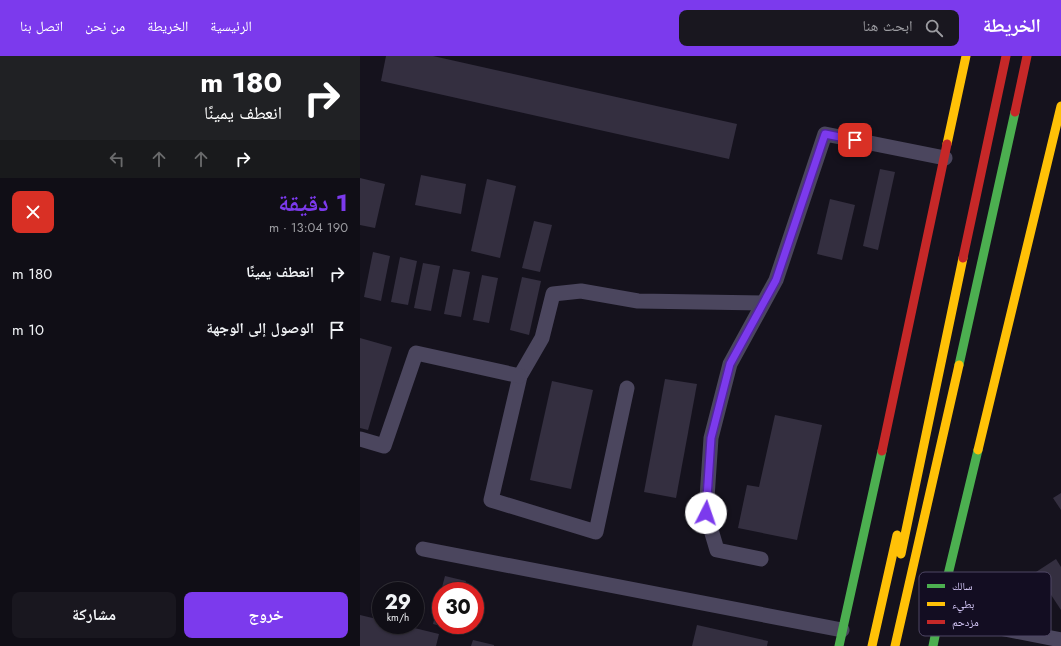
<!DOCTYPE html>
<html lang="ar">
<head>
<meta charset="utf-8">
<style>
  :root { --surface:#100e16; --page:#19171f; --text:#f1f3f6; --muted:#9c9ca1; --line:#302e35; --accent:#7c3aed }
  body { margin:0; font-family:Jost,"Noto Naskh Arabic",sans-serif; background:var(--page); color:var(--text); direction:rtl; height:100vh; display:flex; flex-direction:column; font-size:15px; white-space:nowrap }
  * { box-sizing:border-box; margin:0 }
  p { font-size:13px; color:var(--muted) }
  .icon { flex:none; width:22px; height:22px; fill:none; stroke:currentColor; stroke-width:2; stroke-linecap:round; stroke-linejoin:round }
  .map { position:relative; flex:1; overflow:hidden; direction:ltr }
  .side { display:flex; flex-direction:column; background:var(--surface); width:360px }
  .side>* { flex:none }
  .guide { background:#202124; color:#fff; overflow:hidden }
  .speed { position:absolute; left:12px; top:526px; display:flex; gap:8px; font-size:20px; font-weight:700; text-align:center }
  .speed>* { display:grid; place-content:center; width:52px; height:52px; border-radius:50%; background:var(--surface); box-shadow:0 1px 3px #0004,0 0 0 1px var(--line); line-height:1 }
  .speed small { font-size:10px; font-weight:400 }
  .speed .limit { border:6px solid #d22; background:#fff; color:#111 }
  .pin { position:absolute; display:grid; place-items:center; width:34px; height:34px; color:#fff; margin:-17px; border-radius:8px; box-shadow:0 2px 6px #0006 }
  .me { position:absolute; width:44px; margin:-22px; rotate:4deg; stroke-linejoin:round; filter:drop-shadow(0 0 3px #0008) }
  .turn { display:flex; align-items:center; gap:14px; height:84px; padding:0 12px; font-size:18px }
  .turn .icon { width:52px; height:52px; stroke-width:2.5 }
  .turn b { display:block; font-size:28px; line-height:34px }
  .lanes { display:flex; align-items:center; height:38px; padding:0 12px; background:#0003; justify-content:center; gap:20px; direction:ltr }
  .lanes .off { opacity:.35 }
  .round { display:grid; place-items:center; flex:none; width:42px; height:42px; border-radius:8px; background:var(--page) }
  .summary { display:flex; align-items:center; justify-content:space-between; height:68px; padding:0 12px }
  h1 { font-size:24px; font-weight:700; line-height:30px; color:var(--accent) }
  .action { display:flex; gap:8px; margin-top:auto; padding:8px 12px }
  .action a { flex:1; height:46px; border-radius:8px; background:var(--accent); color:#fff; font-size:16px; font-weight:700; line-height:46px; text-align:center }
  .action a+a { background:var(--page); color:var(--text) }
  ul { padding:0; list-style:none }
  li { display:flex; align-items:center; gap:12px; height:56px; padding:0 12px }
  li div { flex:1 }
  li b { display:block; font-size:15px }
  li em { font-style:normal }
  header { display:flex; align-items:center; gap:24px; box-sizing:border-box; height:56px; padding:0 20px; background:var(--accent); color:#fff }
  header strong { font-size:19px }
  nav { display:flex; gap:22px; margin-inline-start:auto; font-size:14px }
  .search { width:280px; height:36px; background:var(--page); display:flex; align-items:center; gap:10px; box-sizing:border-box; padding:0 14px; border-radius:8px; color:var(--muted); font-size:15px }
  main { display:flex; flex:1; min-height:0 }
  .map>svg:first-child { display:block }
  .building { fill:#342f40 }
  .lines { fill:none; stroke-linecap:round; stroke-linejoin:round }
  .street { stroke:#4b465e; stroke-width:15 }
  .fast { stroke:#4caf50; stroke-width:9 }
  .slow { stroke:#ffc107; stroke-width:9 }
  .jam { stroke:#c62828; stroke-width:9 }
  .route-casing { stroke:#51269a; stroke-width:10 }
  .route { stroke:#7c3aed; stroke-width:7 }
  .key { fill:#130d22; stroke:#4f4764; stroke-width:1 }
  .key-label { font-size:11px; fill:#dbceff }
</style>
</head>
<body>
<header>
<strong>الخريطة</strong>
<div class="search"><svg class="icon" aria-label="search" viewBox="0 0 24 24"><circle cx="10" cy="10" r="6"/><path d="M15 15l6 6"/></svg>ابحث هنا</div>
<nav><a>الرئيسية</a><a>الخريطة</a><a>من نحن</a><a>اتصل بنا</a></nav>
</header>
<main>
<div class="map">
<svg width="701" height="590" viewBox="0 0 701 590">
  <rect width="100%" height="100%" fill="#15121d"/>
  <g class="building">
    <polygon points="26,0 73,0 377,68 369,103 21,25"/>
    <polygon points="520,113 535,116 518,194 503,190"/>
    <polygon points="61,119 106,128 101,158 55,149"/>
    <polygon points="0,122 25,128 15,172 0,169"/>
    <polygon points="127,123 156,130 140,202 111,195"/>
    <polygon points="470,143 495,149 482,204 457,198"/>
    <polygon points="174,165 192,169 180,216 162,212"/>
    <polygon points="13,196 30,200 21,245 4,241"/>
    <polygon points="40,201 57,205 48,249 31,246"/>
    <polygon points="63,207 80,210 71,255 54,252"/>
    <polygon points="93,213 110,216 101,261 84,258"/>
    <polygon points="122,219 138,222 129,267 113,264"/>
    <polygon points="162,221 181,225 169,279 150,274"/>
    <polygon points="0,282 32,291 8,374 0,372"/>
    <polygon points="305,323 337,328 316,442 284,436"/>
    <polygon points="192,325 233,334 211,433 170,424"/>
    <polygon points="415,359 462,369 437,484 378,472 387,429 399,431"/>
    <polygon points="701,437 701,454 693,442"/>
    <polygon points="696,503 701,511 701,554 676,516"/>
    <polygon points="85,520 106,525 103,535 81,535"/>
    <polygon points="80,539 81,569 95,569 94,573 73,568"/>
    <polygon points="0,559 21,564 21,569 42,569 79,578 76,590 0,590"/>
    <polygon points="337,569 408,585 407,590 332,590"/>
    <polygon points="113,584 134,589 134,590 111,590"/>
  </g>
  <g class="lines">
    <g class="street">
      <polyline points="267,332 236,476 131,444 160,320 182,282 193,238 221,235 278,245 403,247"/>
      <polyline points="0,383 24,390 56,297 160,320"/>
      <polyline points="63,493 482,574"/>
      <polyline points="401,503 357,494 346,457 351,382 370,308 416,224 465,78 585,102"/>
      <polyline points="579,560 701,584"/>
    </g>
    <g class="fast">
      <polyline points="599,309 655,56"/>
      <polyline points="479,590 522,395"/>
      <polyline points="573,590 586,527 618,394"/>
    </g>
    <g class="slow">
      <polyline points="587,88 606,0"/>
      <polyline points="618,394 701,50"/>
      <polyline points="541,498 603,202"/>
      <polyline points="512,590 537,479"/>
      <polyline points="535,590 599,309"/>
    </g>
    <g class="jam">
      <polyline points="655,56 667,0"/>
      <polyline points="603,202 646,0"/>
      <polyline points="522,395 587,88"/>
    </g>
  </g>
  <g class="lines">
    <g class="route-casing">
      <polyline id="route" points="346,457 351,382 370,308 416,224 465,78 495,84"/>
    </g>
    <use href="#route" class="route"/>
  </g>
  <rect x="559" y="516" width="132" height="64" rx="6" class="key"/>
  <rect x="567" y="528" width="18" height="4" fill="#4caf50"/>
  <rect x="567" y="546" width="18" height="4" fill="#ffc107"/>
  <rect x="567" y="564" width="18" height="4" fill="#c62828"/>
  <g class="key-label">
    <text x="592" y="534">سالك</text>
    <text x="592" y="552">بطيء</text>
    <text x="592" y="570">مزدحم</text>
  </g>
</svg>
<div class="speed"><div>29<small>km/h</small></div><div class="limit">30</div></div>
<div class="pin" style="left:495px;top:84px;background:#d93025"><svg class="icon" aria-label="arrive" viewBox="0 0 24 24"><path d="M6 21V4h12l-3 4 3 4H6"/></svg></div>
<svg class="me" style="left:346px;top:457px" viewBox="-20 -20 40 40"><circle r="19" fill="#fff"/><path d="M0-13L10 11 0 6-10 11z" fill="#7c3aed"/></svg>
</div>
<section class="side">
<div class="guide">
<div class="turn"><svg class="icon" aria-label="right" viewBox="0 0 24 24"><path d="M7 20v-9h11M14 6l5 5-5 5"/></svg><div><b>180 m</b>انعطف يمينًا</div></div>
<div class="lanes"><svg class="icon off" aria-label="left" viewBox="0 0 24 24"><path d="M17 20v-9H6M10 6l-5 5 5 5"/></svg><svg class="icon off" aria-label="ahead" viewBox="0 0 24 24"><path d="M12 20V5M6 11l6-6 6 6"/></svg><svg class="icon off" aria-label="ahead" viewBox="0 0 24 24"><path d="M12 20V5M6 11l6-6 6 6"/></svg><svg class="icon" aria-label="right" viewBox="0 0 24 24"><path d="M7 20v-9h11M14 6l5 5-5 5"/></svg></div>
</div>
<div class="summary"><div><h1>1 دقيقة</h1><p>190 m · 13:04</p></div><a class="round" style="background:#d93025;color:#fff"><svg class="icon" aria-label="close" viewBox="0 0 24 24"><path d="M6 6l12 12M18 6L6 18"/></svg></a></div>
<ul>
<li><svg class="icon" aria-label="right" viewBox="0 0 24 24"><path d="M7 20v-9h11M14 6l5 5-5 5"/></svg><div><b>انعطف يمينًا</b></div><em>180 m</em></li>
<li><svg class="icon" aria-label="arrive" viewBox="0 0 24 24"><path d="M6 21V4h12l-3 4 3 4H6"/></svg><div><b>الوصول إلى الوجهة</b></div><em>10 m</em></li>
</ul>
<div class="action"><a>خروج</a><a>مشاركة</a></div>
</section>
</main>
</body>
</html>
